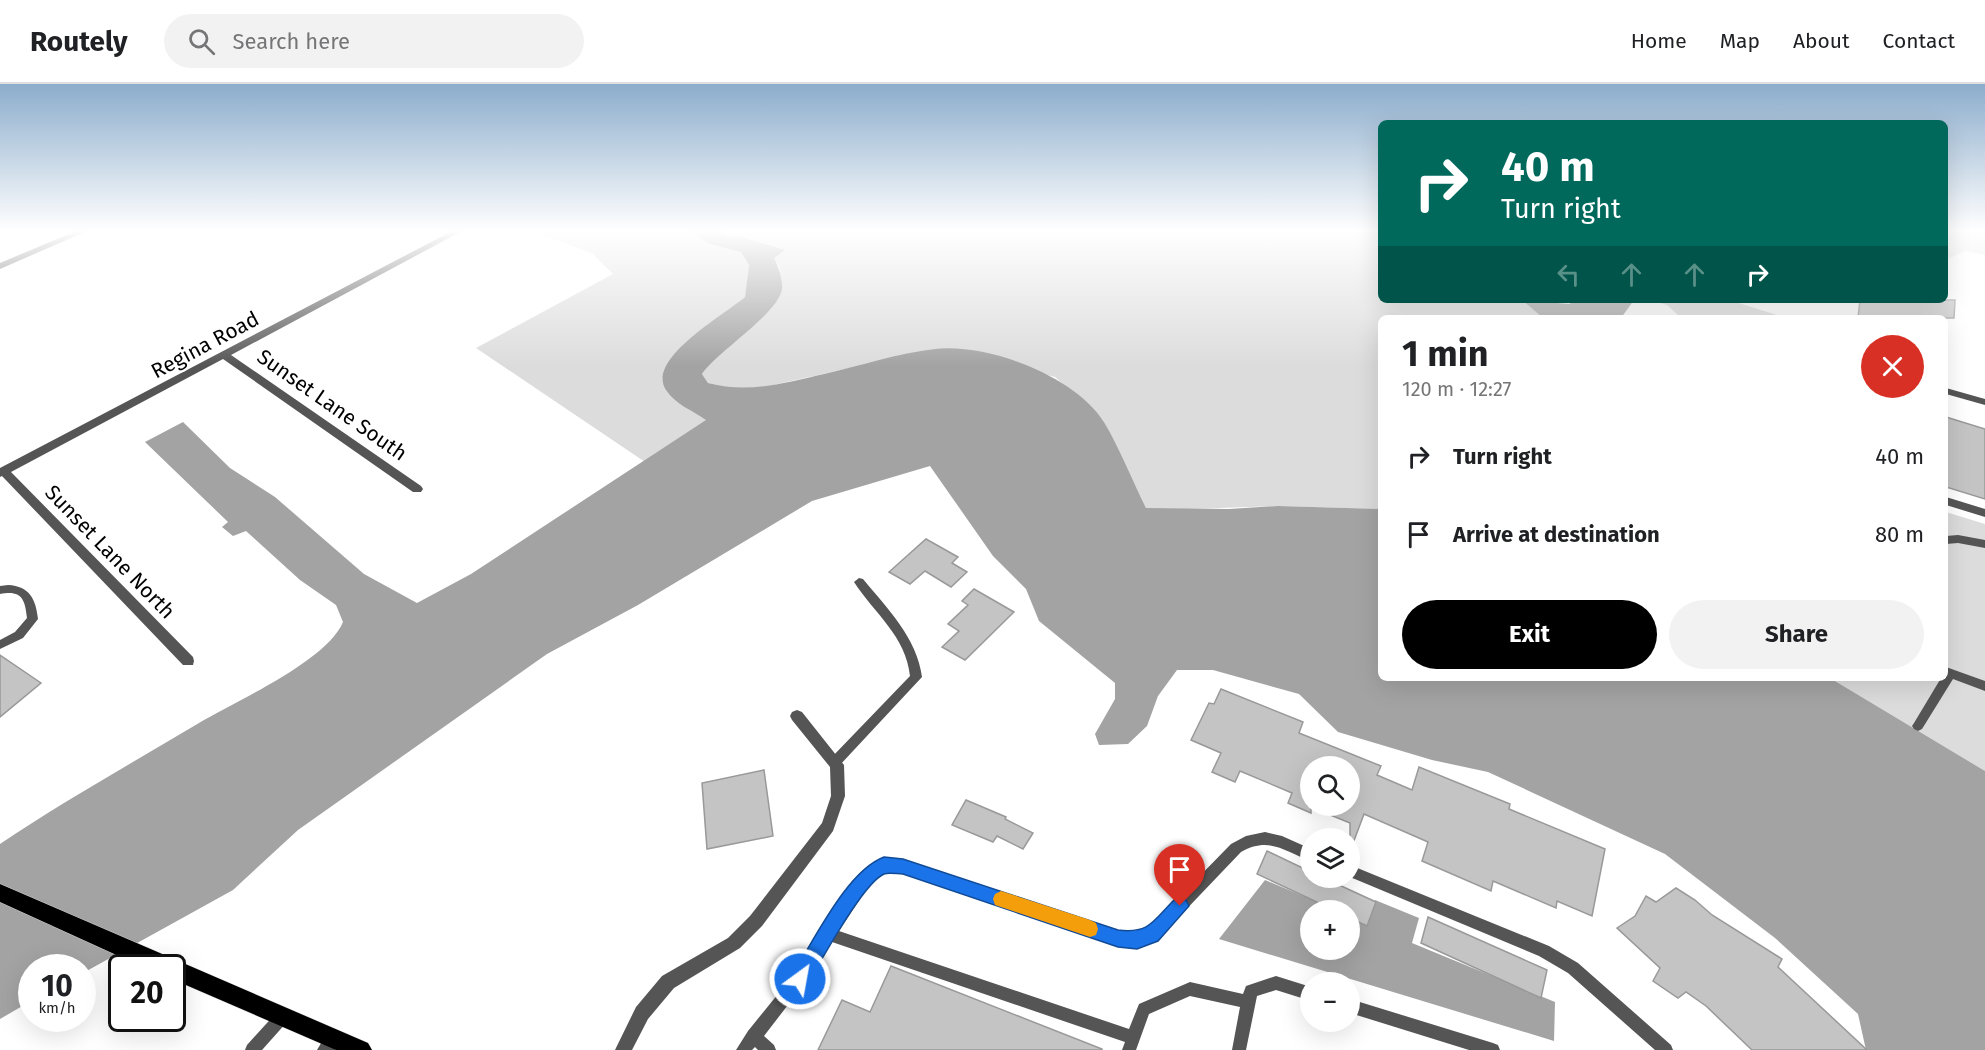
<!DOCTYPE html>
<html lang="en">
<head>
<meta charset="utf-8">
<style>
  :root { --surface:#fff; --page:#f2f2f2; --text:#202124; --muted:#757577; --line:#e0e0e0; --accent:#000 }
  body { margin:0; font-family:"Fira Sans",sans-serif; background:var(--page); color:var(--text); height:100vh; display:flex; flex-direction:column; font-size:22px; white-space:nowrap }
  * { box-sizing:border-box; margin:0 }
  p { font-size:20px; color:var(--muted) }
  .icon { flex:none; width:33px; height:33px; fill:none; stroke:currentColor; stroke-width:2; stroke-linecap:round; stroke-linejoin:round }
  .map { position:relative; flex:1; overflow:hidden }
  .details { position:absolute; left:1378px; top:231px; width:570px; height:366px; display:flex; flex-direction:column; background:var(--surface); border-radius:9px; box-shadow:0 6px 24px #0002 }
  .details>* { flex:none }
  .guide { position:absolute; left:1378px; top:36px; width:570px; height:183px; border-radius:9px; box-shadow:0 6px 24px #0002; background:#00695c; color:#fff; overflow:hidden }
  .tools { position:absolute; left:1300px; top:672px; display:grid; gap:12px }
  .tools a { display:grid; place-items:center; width:60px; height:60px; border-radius:50%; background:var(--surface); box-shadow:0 6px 24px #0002; font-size:30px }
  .speed { position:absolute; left:18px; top:870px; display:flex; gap:12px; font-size:30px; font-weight:700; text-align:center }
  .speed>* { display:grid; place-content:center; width:78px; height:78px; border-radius:50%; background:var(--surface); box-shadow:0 6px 24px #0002; line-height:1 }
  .speed small { font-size:15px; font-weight:400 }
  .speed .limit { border:3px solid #111; border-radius:9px; background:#fff; color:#111 }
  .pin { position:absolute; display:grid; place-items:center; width:51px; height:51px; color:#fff; margin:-62px -26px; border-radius:50% 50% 50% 0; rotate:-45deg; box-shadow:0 0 6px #0007 }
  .pin .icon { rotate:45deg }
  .me { position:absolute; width:66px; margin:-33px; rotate:32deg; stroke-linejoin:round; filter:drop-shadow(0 0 4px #0008) }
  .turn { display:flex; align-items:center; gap:21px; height:126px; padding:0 24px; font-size:27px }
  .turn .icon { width:78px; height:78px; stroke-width:2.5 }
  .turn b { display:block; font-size:42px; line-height:51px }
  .lanes { display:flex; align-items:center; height:57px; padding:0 24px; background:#0003; justify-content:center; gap:30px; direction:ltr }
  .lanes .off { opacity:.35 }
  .round { display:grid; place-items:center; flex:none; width:63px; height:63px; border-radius:32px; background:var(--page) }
  .headline { display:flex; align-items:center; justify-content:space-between; height:102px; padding:0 24px }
  h1 { font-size:36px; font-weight:700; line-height:45px }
  .button { display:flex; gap:12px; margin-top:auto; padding:12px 24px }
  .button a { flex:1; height:69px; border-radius:36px; background:var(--accent); color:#fff; font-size:24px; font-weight:700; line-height:69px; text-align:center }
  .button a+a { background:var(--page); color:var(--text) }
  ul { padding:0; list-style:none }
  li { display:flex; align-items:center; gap:18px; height:78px; padding:0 24px }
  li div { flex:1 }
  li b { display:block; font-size:22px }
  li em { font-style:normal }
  header { display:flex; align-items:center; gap:36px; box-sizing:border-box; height:84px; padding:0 30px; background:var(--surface); border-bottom:2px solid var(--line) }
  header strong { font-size:28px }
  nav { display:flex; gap:33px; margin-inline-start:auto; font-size:21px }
  .search { width:420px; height:54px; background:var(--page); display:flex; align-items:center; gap:15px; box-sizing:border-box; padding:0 21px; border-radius:33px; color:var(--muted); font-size:22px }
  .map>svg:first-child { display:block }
  .green { fill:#dcdcdc }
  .water { fill:#a3a3a3 }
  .building { fill:#c4c4c4; stroke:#999; stroke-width:1.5; fill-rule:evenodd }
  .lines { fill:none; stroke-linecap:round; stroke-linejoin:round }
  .primary-casing { stroke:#dbdbdb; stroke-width:1 }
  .lane { fill:#555; fill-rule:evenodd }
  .street { fill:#555; fill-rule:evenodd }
  .primary { fill:#000; fill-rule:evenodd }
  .route { fill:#1a73e8; stroke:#114b97; stroke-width:1.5 }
  .slow { fill:#f59e0b }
  .labels { text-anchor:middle; stroke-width:4.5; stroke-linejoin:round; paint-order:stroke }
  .street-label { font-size:21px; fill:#000; stroke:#fff }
</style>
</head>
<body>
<header>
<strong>Routely</strong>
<div class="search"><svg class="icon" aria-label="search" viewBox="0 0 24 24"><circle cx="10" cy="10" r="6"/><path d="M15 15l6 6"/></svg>Search here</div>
<nav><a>Home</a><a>Map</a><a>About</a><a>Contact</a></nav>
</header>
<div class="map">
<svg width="1985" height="966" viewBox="0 0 1985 966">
  <rect width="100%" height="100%" fill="#fff"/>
  <g class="green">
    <path d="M532,147H691L694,151L741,168L749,181L745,213C724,231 702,241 684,262L690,326L707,335L701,342L645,378L476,264L613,190L592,169Z"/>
    <polygon points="722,147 1381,147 1382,216 1522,216 1543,234 1382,234 1381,425 1278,422 1159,426 1146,424 1103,336 1055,293 936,265 760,304 729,305 708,299 702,290 712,275 742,251 782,204 779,182 773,174 784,166 741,153 725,152"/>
    <polygon points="1946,147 1985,147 1985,171 1965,167 1946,176"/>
    <polygon points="1650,216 1729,216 1786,234 1685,234 1679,232 1667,221"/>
    <polygon points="1946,428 1985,440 1985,687 1830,594 1946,594"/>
  </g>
  <g class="water">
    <path d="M691,147H722L725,152L741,153L785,166L774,174C778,181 783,196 782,205C778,230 719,266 702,290L708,299C748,310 784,299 824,290C860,282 898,269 935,265C988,259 1075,292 1104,338C1120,365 1132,396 1146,424L1229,425L1278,422L1381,425L1382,594H1830L1985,687V966H1866L1858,930L1775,854L1665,770L1488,688L1432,676L1338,648L1299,610L1213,586H1177L1158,612L1147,642L1128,660L1099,661L1095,650L1115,615V599L1039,537L1026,505L993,472L930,382L812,417L638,521L547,570L298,746L233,806L83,889L82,884H32L31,917L0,935V760C64,717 132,679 199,639C236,617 327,577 343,538L336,521L300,496L246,447L233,452L222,443L228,438L145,358L183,338L230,384L275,413L364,490L417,519L471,490L706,336C692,326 676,321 666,306C645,275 727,229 745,213L749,181L741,168L707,159Z"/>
    <polygon points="1522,216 1569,220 1578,216 1634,216 1621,234 1543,234"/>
    <polygon points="1265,796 1336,826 1311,826 1311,866 1350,866 1350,833 1368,840 1375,816 1419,834 1412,859 1555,918 1554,957 1219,855"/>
  </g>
  <g class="building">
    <polygon points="1860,216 1955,216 1954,234 1858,234"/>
    <polygon points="1946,333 1985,345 1985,415 1946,403"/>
    <polygon points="926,455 958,473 952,479 967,488 951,503 925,487 910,500 889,488"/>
    <polygon points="974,505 1014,528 965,576 942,563 959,547 948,540 968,521 962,517"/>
    <polygon points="0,571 41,599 0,633"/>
    <path d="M1221,605L1303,638L1299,649L1381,682L1377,691L1412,706L1419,683L1510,720L1509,725L1605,765L1592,832L1557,817L1556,824L1493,797L1491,807L1422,777L1428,758L1364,730L1352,762H1350V739L1311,723V729L1288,719L1292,709L1240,687L1235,698L1212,688L1221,669L1191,656L1209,619L1214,620ZM1311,682H1350V722H1311Z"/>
    <polygon points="764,686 773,752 707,765 702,699"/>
    <polygon points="966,716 1006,733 1005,735 1033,749 1023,765 997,752 993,758 952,741"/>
    <polygon points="1267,767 1311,788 1311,794 1324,794 1376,818 1367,842 1350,834 1350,826 1334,826 1257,790"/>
    <polygon points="1676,804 1695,816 1712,831 1782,875 1778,883 1867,966 1752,966 1706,922 1686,908 1678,914 1653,897 1660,884 1617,844 1635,832 1646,812 1656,818"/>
    <polygon points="1428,833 1547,886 1541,914 1421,859"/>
    <polygon points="891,882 1102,965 1102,966 818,966 842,916 870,928"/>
  </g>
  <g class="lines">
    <g class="primary-casing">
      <polygon id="primary" points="0,800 368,959 372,966 336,966 172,895 172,884 145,884 0,818"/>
    </g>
    <g class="lane">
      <polygon points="1958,451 1985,456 1985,464 1958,459 1946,460 1946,452"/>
      <path d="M859,494L863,495C887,524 917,554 922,593L839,682L835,683L831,682L829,678L831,674L910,592C906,552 874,529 854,498Z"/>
      <path d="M8,501C30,502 36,516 38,535L23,554L0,565V556L15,548L27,534C25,514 21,506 0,510V502Z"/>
      <polygon points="1946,583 1985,597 1985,607 1953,595 1922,645 1918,647 1914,645 1912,642 1914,639 1941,594 1946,594"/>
      <path d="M1265,748L1282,752L1311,765V777C1284,767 1269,752 1241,768L1157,856L1137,864L1118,862L903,789L885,787L874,794L839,847L1129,945L1139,920L1190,898L1243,910L1246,902L1276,892L1311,903V917L1276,906L1257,912L1246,966H1232L1240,923L1190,912L1149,930L1136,966H1122L1125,958L832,858L804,900L764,952L774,961L776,966H758L755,963L752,966H736L748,947L794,890L864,786C882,775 883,775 903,777L1118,848L1137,850L1147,846L1231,760L1246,752Z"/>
      <polygon points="1350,781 1549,862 1578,879 1671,961 1673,966 1655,966 1568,889 1539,872 1350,793"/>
      <polygon points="1350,915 1493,959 1498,961 1500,966 1469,966 1350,929"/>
      <polygon points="282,926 287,928 289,933 287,938 262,966 245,966 247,961 277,928"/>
    </g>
    <g class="street">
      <polygon points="76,147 87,147 0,185 0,179"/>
      <polygon points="452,147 462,147 231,271 421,402 423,405 421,408 413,408 223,275 11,388 193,573 194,577 193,581 183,581 2,392 0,393 0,384"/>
      <polygon points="1657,231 1661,232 1663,234 1652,234"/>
      <polygon points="1946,304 1985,315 1985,321 1946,310"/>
      <polygon points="1946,413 1985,425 1985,433 1946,421"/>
      <polygon points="797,626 802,628 844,681 845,712 833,747 762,842 740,864 674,904 648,935 632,966 615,966 636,923 662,892 728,854 750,832 822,739 831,712 830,683 792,636 790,632 792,628"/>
      <polygon points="333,947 339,949 341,955 335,966 317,966 327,949"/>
    </g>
    <use href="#primary" class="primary"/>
  </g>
  <linearGradient id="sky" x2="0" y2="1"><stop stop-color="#8cadcc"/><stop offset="0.52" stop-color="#fff"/><stop offset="1" stop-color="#fff" stop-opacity="0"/></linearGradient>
  <rect width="1985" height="282" fill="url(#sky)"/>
  <path class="route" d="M884,773L903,775L1118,846C1150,850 1153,837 1174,816L1180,814L1186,816L1189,822L1158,857L1137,865L1118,863L903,790C897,790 889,788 884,790C862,800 821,878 806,902L800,904L793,902L790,895L793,889C815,855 847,787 884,773Z"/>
  <polygon class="slow" points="1001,807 1090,836 1096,839 1098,845 1096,851 1090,853 995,821 993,815 995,810"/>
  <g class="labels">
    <g class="street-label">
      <text transform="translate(205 261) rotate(-28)" y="7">Regina Road</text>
      <text transform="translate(332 321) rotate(35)" y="7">Sunset Lane South</text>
      <text transform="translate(110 468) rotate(46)" y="7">Sunset Lane North</text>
    </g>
  </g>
</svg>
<div class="tools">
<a><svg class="icon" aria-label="search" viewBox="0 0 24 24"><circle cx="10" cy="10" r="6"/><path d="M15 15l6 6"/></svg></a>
<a><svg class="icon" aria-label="layers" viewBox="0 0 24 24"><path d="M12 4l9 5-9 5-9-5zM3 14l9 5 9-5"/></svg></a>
<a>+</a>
<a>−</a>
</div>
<div class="speed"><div>10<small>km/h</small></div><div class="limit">20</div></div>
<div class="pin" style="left:1180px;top:822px;background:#d93025"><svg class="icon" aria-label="arrive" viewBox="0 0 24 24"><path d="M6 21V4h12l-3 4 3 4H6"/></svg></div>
<svg class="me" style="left:800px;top:895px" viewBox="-20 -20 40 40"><circle r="17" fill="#1a73e8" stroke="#fff" stroke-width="3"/><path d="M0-11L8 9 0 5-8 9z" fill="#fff"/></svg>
<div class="guide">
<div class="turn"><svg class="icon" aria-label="right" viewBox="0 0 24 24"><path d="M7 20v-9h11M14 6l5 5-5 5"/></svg><div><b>40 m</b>Turn right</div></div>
<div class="lanes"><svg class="icon off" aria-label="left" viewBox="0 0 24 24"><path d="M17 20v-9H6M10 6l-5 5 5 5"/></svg><svg class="icon off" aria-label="ahead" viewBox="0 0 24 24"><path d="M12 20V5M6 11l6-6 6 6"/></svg><svg class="icon off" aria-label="ahead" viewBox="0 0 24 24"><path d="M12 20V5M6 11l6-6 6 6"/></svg><svg class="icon" aria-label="right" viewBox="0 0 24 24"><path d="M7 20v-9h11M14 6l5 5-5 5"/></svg></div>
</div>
<section class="details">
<div class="headline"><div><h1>1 min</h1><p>120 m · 12:27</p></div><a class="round" style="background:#d93025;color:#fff"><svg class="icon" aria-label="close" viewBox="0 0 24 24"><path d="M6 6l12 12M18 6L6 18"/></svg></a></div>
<ul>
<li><svg class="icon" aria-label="right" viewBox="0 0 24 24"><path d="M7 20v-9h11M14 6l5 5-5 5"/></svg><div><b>Turn right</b></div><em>40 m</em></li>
<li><svg class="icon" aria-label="arrive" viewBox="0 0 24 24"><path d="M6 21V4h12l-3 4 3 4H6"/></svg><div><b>Arrive at destination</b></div><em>80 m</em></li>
</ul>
<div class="button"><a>Exit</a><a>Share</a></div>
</section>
</div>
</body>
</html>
